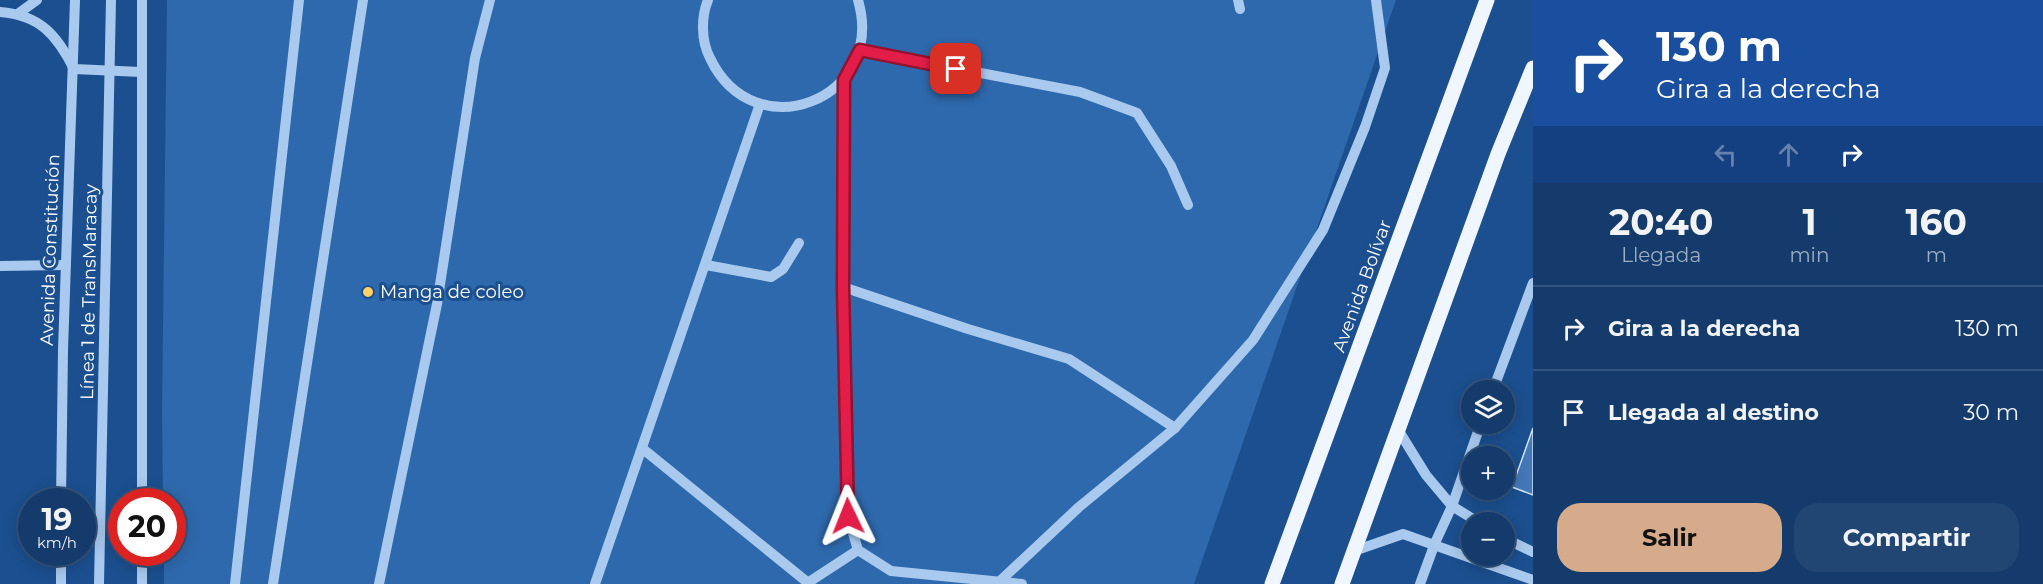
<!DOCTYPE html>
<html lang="es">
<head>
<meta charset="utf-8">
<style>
  :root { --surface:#143b6b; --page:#214673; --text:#f1f3f6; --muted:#9dadc1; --line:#33557e; --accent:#d6ab8b }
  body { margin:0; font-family:Montserrat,sans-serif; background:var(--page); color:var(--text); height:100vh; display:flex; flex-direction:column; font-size:22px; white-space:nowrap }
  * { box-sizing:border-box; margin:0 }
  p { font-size:20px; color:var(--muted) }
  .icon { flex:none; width:33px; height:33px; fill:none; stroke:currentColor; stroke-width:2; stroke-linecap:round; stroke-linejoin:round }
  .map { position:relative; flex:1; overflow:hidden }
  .details { display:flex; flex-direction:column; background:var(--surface); width:510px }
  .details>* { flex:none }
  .guide { background:#1a4fa0; color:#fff; overflow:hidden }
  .tools { position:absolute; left:1461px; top:380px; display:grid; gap:12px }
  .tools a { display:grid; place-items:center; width:54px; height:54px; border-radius:50%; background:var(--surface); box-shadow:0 3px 15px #0003,0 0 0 2px var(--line); font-size:30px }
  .speed { position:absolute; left:18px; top:488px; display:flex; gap:12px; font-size:30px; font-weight:700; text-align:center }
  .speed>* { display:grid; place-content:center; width:78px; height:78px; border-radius:50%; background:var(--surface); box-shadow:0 3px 15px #0003,0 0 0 2px var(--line); line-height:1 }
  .speed small { font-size:15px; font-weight:400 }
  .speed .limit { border:9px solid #d22; background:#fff; color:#111 }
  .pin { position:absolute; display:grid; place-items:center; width:51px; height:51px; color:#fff; margin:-26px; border-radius:12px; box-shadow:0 3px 9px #0006 }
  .me { position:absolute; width:66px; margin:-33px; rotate:358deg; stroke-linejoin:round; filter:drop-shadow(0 0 4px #0008) }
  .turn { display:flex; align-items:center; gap:21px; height:126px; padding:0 24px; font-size:27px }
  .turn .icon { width:78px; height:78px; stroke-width:2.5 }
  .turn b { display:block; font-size:42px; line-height:51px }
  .lanes { display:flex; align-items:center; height:57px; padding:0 24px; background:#0003; justify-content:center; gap:30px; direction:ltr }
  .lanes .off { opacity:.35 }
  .eta { display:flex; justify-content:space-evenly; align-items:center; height:102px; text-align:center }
  .eta b { font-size:36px; font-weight:700; line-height:42px }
  .button { display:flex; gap:12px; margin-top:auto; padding:12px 24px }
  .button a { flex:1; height:69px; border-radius:24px; background:var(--accent); color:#111; font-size:24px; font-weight:700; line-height:69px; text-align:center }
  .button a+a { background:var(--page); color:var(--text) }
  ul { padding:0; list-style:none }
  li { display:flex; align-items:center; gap:18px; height:84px; padding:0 24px; border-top:2px solid var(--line) }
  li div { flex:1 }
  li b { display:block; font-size:22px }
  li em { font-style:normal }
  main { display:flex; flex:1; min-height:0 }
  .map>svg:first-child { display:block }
  .green { fill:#2e69ad }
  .building { fill:#4478b7; stroke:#cfe3fa; stroke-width:1.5 }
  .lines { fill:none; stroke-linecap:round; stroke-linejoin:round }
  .minor { stroke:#a9c9ee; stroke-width:10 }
  .major { stroke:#f0f6ff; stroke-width:15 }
  .route-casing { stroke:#92132f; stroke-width:15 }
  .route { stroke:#e11d48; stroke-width:10 }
  .poi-dot { fill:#ffd166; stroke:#1b4f8f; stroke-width:2 }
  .labels { text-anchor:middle; stroke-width:6; stroke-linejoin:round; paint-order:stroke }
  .street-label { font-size:18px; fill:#fff; stroke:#1b4f8f }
  .poi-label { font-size:18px; fill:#fff; stroke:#1b4f8f; text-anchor:start }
</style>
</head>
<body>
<main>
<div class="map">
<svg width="1533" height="584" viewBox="0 0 1533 584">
  <rect width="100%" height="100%" fill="#1b4f8f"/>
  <polygon class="green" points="167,0 1396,0 1194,584 164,584 164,552 172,552 172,501 163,501 162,410"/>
  <polygon class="building" points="1533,428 1533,495 1512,487"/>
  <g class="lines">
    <g class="minor">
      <path d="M708,0C701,17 701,41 710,58C754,151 887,100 858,0"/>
      <polyline points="1238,0 1240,9"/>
      <path d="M0,12C40,15 57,35 74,69L141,72"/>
      <polyline points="19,13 37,0"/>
      <polyline points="860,50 1080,92 1137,113 1171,166 1188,205"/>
      <polyline points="844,80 843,287 846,462 848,516 858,550 891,571 1022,584"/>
      <polyline points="706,265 771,277 783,269 799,243"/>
      <polyline points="0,266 65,265"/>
      <polyline points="843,287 968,329 1069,359 1175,428"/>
      <polyline points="1493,390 1533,283"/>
      <polyline points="1397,428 1426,475 1452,506 1478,522"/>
      <polyline points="643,449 807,582"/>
      <polyline points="61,501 63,350 75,0"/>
      <polyline points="142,501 142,0"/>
      <polyline points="1504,538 1533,552"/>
      <polyline points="1354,551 1403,534 1533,580"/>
      <polyline points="142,552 142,584"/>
      <polyline points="999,582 1079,507 1175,428 1253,340 1323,230 1365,127 1385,68 1376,0"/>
      <polyline points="61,584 61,552"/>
      <polyline points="99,584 111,0"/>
      <polyline points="235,584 299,0"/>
      <polyline points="273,584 363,0"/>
      <polyline points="379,584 437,304 475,58 490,0"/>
      <polyline points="595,584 760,104"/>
      <polyline points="806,584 858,550"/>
      <polyline points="1420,584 1435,543 1452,506 1481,423"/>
    </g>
    <g class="major">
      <polyline points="1272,584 1487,0"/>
      <polyline points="1342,584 1498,154 1533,68"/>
    </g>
  </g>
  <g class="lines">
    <g class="route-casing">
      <polyline id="route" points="848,516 843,287 844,80 860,50 956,69"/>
    </g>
    <use href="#route" class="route"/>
  </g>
  <circle class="poi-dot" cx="368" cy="292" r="6"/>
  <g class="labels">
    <g class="street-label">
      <text transform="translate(50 250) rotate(-88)" y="6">Avenida Constitución</text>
      <text transform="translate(1362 286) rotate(-70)" y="6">Avenida Bolívar</text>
      <text transform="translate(89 292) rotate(-89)" y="6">Línea 1 de TransMaracay</text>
    </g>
    <g class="poi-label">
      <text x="380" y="298">Manga de coleo</text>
    </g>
  </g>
</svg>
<div class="tools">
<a><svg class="icon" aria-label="layers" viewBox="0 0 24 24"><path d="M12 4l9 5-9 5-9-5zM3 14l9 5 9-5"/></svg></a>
<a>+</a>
<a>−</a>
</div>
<div class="speed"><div>19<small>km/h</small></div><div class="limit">20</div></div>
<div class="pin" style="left:956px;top:69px;background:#d93025"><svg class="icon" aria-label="arrive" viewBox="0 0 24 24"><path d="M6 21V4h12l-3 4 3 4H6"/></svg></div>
<svg class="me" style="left:848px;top:516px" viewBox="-20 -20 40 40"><path d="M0-17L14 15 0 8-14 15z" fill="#e11d48" stroke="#fff" stroke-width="4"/></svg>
</div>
<section class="details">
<div class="guide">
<div class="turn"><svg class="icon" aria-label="right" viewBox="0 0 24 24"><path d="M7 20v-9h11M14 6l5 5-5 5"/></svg><div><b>130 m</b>Gira a la derecha</div></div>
<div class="lanes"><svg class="icon off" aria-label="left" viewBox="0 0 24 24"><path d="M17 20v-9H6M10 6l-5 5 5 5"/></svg><svg class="icon off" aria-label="ahead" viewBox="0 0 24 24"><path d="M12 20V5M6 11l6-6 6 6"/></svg><svg class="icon" aria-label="right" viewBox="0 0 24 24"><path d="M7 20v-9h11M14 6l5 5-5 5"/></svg></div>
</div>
<div class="eta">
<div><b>20:40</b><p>Llegada</p></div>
<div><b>1</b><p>min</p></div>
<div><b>160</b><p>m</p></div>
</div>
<ul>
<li><svg class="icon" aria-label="right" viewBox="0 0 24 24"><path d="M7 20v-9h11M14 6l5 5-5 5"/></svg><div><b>Gira a la derecha</b></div><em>130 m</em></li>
<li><svg class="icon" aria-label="arrive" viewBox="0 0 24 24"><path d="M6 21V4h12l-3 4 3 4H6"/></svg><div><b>Llegada al destino</b></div><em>30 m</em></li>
</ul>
<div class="button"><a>Salir</a><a>Compartir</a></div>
</section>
</main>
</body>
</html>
